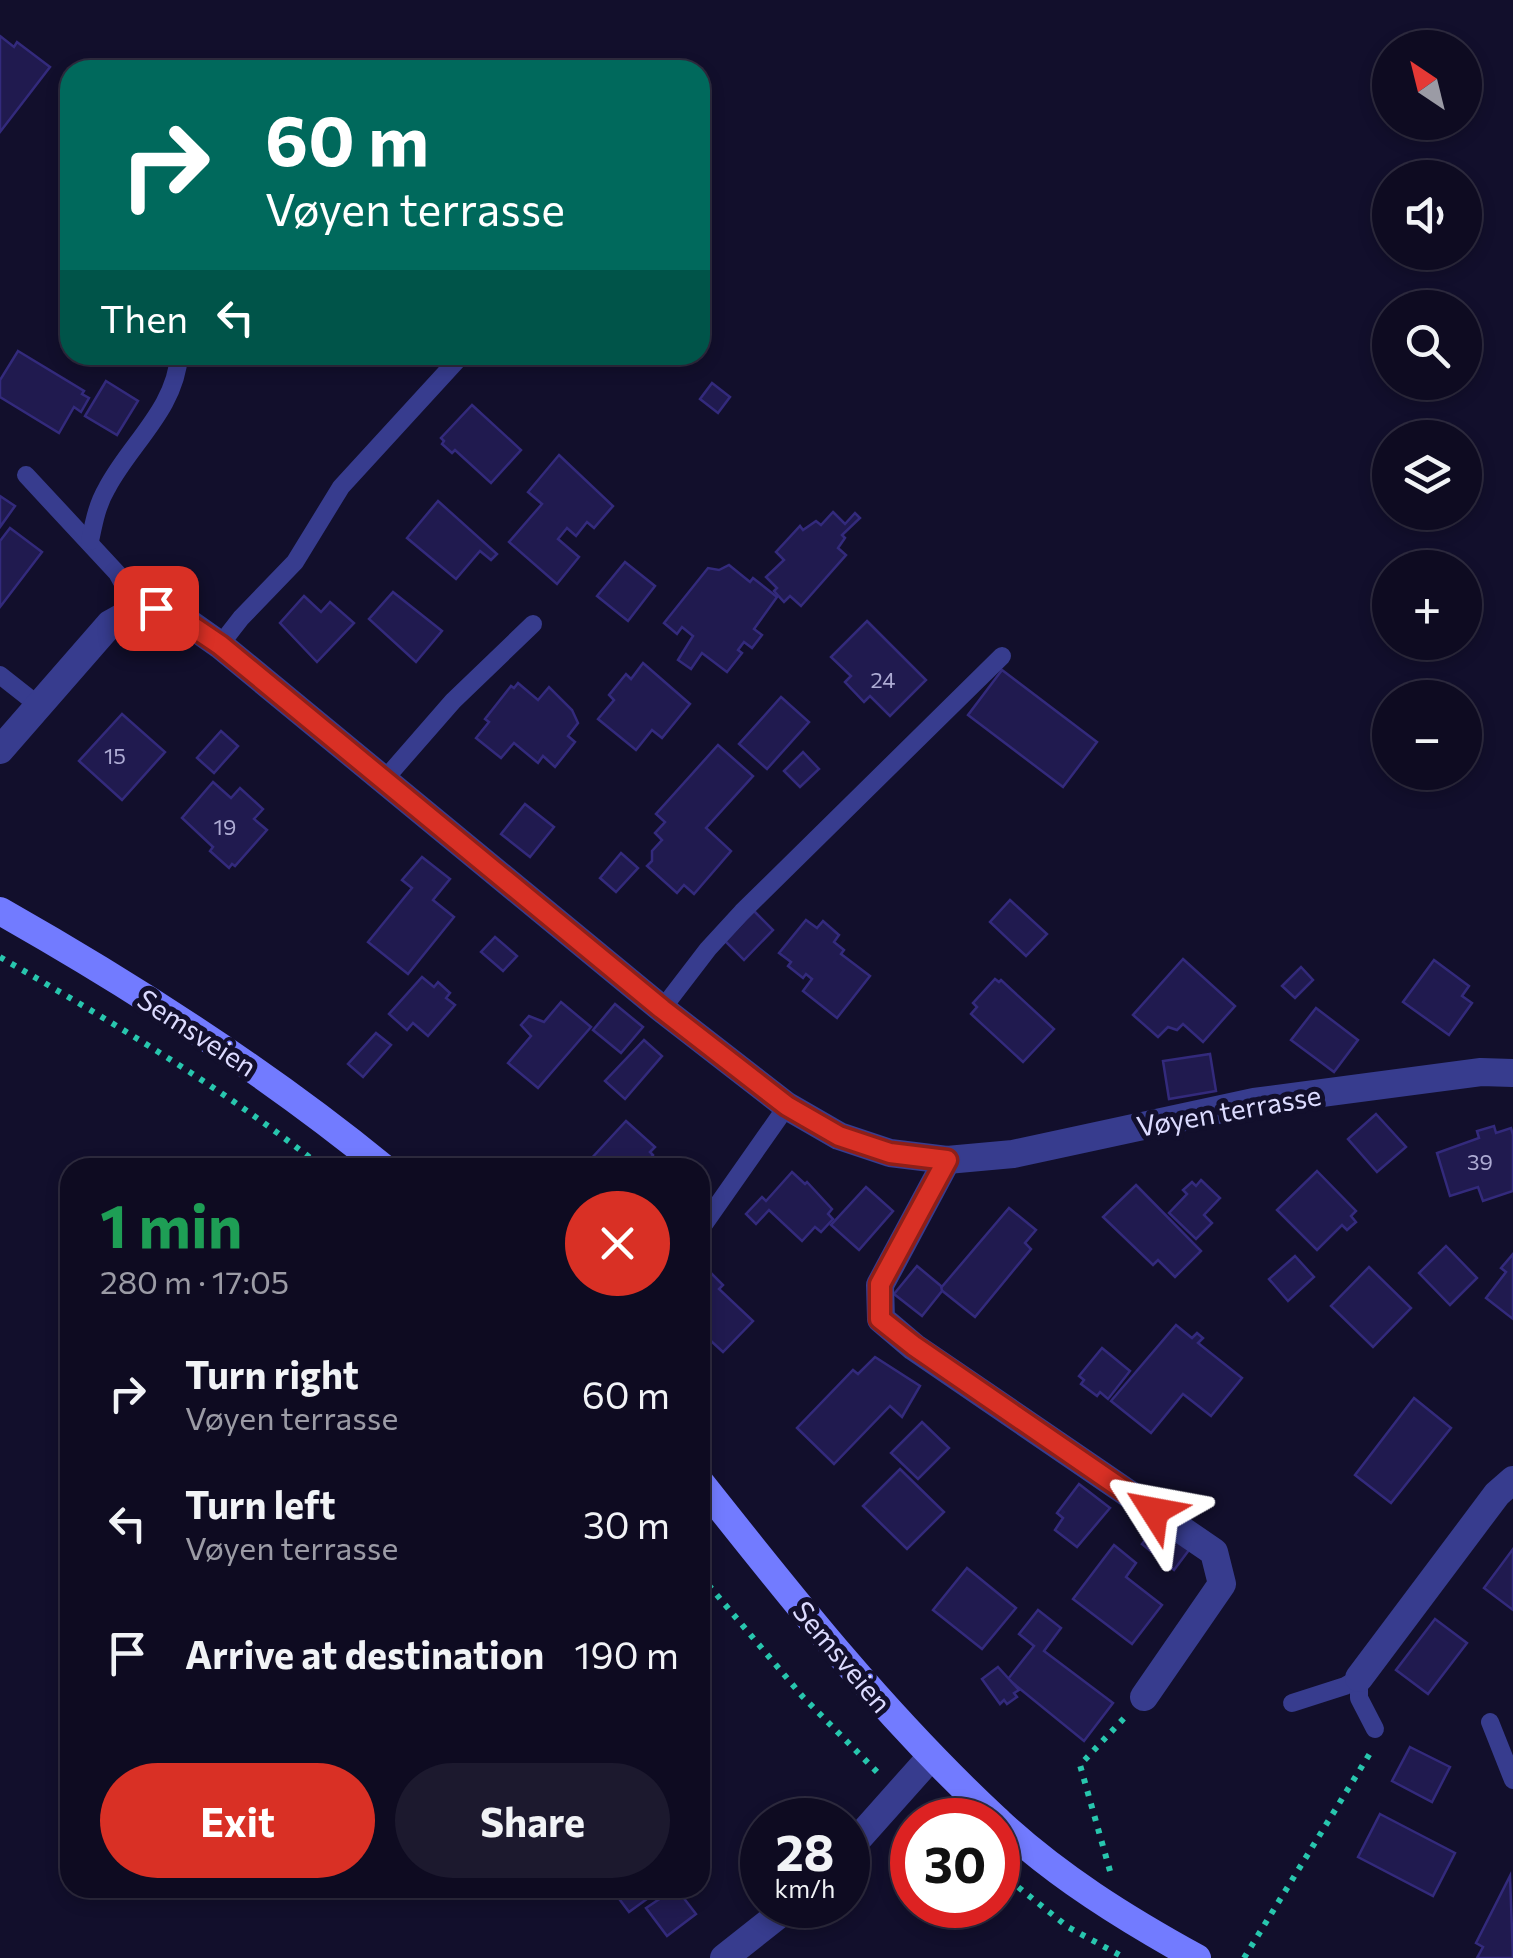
<!DOCTYPE html>
<html lang="en">
<head>
<meta charset="utf-8">
<style>
  :root { --surface:#0e0b21; --page:#1c192e; --text:#f1f3f6; --muted:#9b9ba5; --line:#2e2b3f; --accent:#d93025 }
  body { margin:0; font-family:Commissioner,sans-serif; background:var(--page); color:var(--text); height:100vh; display:flex; flex-direction:column; font-size:38px; white-space:nowrap }
  * { box-sizing:border-box; margin:0 }
  p { font-size:32px; color:var(--muted) }
  .icon { flex:none; width:55px; height:55px; fill:none; stroke:currentColor; stroke-width:2; stroke-linecap:round; stroke-linejoin:round }
  .map { position:relative; flex:1; overflow:hidden }
  .details { position:absolute; left:60px; top:1158px; width:650px; height:740px; display:flex; flex-direction:column; background:var(--surface); border-radius:30px; box-shadow:0 5px 15px #0003,0 0 0 2px var(--line) }
  .details>* { flex:none }
  .guide { position:absolute; left:60px; top:60px; width:650px; height:305px; border-radius:30px; box-shadow:0 5px 15px #0003,0 0 0 2px var(--line); background:#00695c; color:#fff; overflow:hidden }
  .needle { width:65px; rotate:325deg }
  .buttons { position:absolute; left:1372px; top:30px; display:grid; gap:20px }
  .buttons a { display:grid; place-items:center; width:110px; height:110px; border-radius:50%; background:var(--surface); box-shadow:0 5px 15px #0003,0 0 0 2px var(--line); font-size:50px }
  .speed { position:absolute; left:740px; top:1798px; display:flex; gap:20px; font-size:50px; font-weight:700; text-align:center }
  .speed>* { display:grid; place-content:center; width:130px; height:130px; border-radius:50%; background:var(--surface); box-shadow:0 5px 15px #0003,0 0 0 2px var(--line); line-height:1 }
  .speed small { font-size:25px; font-weight:400 }
  .speed .limit { border:15px solid #d22; background:#fff; color:#111 }
  .pin { position:absolute; display:grid; place-items:center; width:85px; height:85px; color:#fff; margin:-42px; border-radius:20px; box-shadow:0 5px 15px #0006 }
  .me { position:absolute; width:110px; margin:-55px; rotate:304deg; stroke-linejoin:round; filter:drop-shadow(0 0 8px #0008) }
  .turn { display:flex; align-items:center; gap:35px; height:210px; padding:0 40px; font-size:45px }
  .turn .icon { width:130px; height:130px; stroke-width:2.5 }
  .turn b { display:block; font-size:70px; line-height:85px }
  .then { display:flex; align-items:center; height:95px; padding:0 40px; background:#0003; gap:20px; font-size:38px }
  .round { display:grid; place-items:center; flex:none; width:105px; height:105px; border-radius:52px; background:var(--page) }
  .summary { display:flex; align-items:center; justify-content:space-between; height:170px; padding:0 40px }
  h1 { font-size:60px; font-weight:700; line-height:75px; color:#1e9e55 }
  .cta { display:flex; gap:20px; margin-top:auto; padding:20px 40px }
  .cta a { flex:1; height:115px; border-radius:60px; background:var(--accent); color:#fff; font-size:40px; font-weight:700; line-height:115px; text-align:center }
  .cta a+a { background:var(--page); color:var(--text) }
  ul { padding:0; list-style:none }
  li { display:flex; align-items:center; gap:30px; height:130px; padding:0 40px }
  li div { flex:1 }
  li b { display:block; font-size:38px }
  li em { font-style:normal }
  .map>svg:first-child { display:block }
  .building { fill:#201a4f; stroke:#332a7c; stroke-width:2.5 }
  .lines { fill:none; stroke-linecap:round; stroke-linejoin:round }
  .path { stroke:#28c6ae; stroke-width:6; stroke-dasharray:5 8; stroke-linecap:butt }
  .service { stroke:#373c8e; stroke-width:18 }
  .minor { stroke:#373c8e; stroke-width:28 }
  .secondary { stroke:#727bff; stroke-width:28 }
  .route-casing { stroke:#8d1f18; stroke-width:25 }
  .route { stroke:#d93025; stroke-width:18 }
  .labels { text-anchor:middle; stroke-width:10; stroke-linejoin:round; paint-order:stroke }
  .number-label { font-size:22px; fill:#adabd3 }
  .street-label { font-size:28px; fill:#dcdbff; stroke:#120f2c }
</style>
</head>
<body>
<div class="map">
<svg width="1513" height="1958" viewBox="0 0 1513 1958">
  <rect width="100%" height="100%" fill="#120f2c"/>
  <g class="building">
    <polygon points="0,36 14,47 17,42 50,67 0,132"/>
    <polygon points="18,351 84,391 82,394 89,398 81,412 74,407 59,433 0,397 0,380"/>
    <polygon points="106,381 138,401 117,435 85,416"/>
    <polygon points="712,383 730,397 718,413 700,399"/>
    <polygon points="472,405 521,450 491,483 455,450 452,453 442,444 444,441 441,438"/>
    <polygon points="559,455 613,506 594,528 587,522 576,536 567,528 558,539 579,557 557,584 509,542 542,504 528,492"/>
    <polygon points="0,496 15,506 0,527"/>
    <polygon points="438,501 497,554 491,560 480,551 456,579 407,538"/>
    <polygon points="833,512 845,524 855,513 860,518 842,535 845,538 838,548 846,555 801,606 790,596 784,602 774,591 777,588 766,577 784,560 776,552 800,526 803,530 816,521 821,525"/>
    <polygon points="10,528 42,552 0,607 0,541"/>
    <polygon points="625,562 655,586 628,621 597,596"/>
    <polygon points="729,565 750,582 753,578 777,597 754,629 762,635 752,648 744,642 738,650 742,653 727,672 702,653 691,669 678,660 693,636 682,627 677,634 664,623 708,568 719,570"/>
    <polygon points="393,592 442,631 416,662 369,619"/>
    <polygon points="304,596 321,612 330,602 354,623 317,662 280,623"/>
    <polygon points="867,621 926,680 890,716 870,696 864,702 845,682 851,676 831,657"/>
    <polygon points="643,663 690,704 662,738 652,730 636,750 598,719 614,700 609,695 626,674 631,679"/>
    <polygon points="1002,670 1097,742 1063,787 968,715"/>
    <polygon points="518,683 538,700 549,687 572,710 578,723 568,736 575,742 555,767 543,756 538,763 514,743 501,758 476,738 489,722 485,719 511,686 514,688"/>
    <polygon points="781,697 809,722 767,769 739,744"/>
    <polygon points="122,714 165,752 122,800 79,761"/>
    <polygon points="221,731 238,746 214,773 197,758"/>
    <polygon points="718,745 753,776 706,828 731,851 694,894 684,885 677,893 647,866 652,861 652,851 662,840 655,833 665,822 656,814"/>
    <polygon points="803,752 819,769 800,787 784,771"/>
    <polygon points="213,782 231,798 240,788 263,809 254,819 267,830 235,866 232,864 229,868 210,851 213,847 182,818"/>
    <polygon points="525,804 554,827 530,857 501,834"/>
    <polygon points="621,853 638,868 616,892 600,878"/>
    <polygon points="422,857 450,879 433,900 454,917 408,974 368,942 412,888 402,880"/>
    <polygon points="1010,900 1047,934 1026,956 990,922"/>
    <polygon points="754,911 773,930 744,960 725,941"/>
    <polygon points="806,920 817,928 823,921 839,935 834,942 844,950 841,954 870,976 837,1018 803,991 812,979 806,974 803,978 788,966 791,962 779,953"/>
    <polygon points="495,937 517,956 503,971 481,952"/>
    <polygon points="1183,959 1235,1006 1203,1042 1183,1024 1177,1030 1168,1027 1158,1037 1133,1015"/>
    <polygon points="1434,960 1469,986 1462,996 1472,1003 1449,1035 1403,1002"/>
    <polygon points="1301,967 1313,980 1295,998 1282,986"/>
    <polygon points="422,977 434,987 438,982 450,993 446,998 455,1005 428,1036 413,1023 407,1030 389,1014"/>
    <polygon points="995,979 999,982 1001,980 1054,1029 1023,1062 971,1014 977,1007 973,1003"/>
    <polygon points="561,1002 591,1027 538,1088 508,1063 531,1036 521,1025 529,1016 544,1022"/>
    <polygon points="615,1004 643,1027 621,1053 593,1030"/>
    <polygon points="1316,1008 1358,1040 1334,1072 1291,1040"/>
    <polygon points="376,1033 391,1045 363,1077 348,1064"/>
    <polygon points="644,1040 662,1056 625,1099 605,1081"/>
    <polygon points="1210,1054 1216,1091 1169,1099 1163,1061"/>
    <polygon points="1376,1114 1406,1147 1377,1172 1348,1139"/>
    <polygon points="626,1121 655,1147 650,1152 653,1155 642,1168 598,1168 590,1160"/>
    <polygon points="1494,1126 1496,1133 1511,1128 1513,1135 1513,1191 1483,1201 1478,1187 1450,1196 1437,1153 1479,1138 1477,1131"/>
    <polygon points="1317,1171 1356,1211 1351,1216 1356,1222 1347,1230 1342,1225 1317,1250 1277,1210"/>
    <polygon points="792,1172 805,1184 807,1182 832,1209 828,1214 833,1219 821,1232 815,1227 802,1241 769,1210 756,1224 746,1214 762,1197 766,1201"/>
    <polygon points="1201,1180 1220,1198 1204,1215 1212,1223 1196,1239 1169,1213 1187,1194 1183,1190 1192,1182 1196,1186"/>
    <polygon points="1136,1185 1201,1251 1175,1277 1158,1260 1153,1265 1103,1217"/>
    <polygon points="866,1187 893,1211 859,1250 831,1225"/>
    <polygon points="1009,1208 1036,1230 1025,1243 1031,1249 975,1317 940,1289"/>
    <polygon points="1446,1246 1477,1278 1450,1305 1419,1273"/>
    <polygon points="1513,1254 1513,1319 1486,1298 1506,1272 1501,1268"/>
    <polygon points="1295,1256 1314,1277 1288,1301 1269,1279"/>
    <polygon points="700,1258 703,1261 701,1263 723,1285 719,1289 753,1321 723,1352 700,1331"/>
    <polygon points="917,1266 941,1286 942,1291 922,1316 894,1294"/>
    <polygon points="1369,1267 1411,1308 1373,1347 1331,1306"/>
    <polygon points="1176,1325 1192,1338 1197,1333 1203,1338 1198,1343 1242,1378 1211,1416 1183,1394 1151,1433 1111,1401"/>
    <polygon points="1102,1348 1130,1371 1108,1399 1100,1392 1097,1396 1081,1384 1084,1380 1079,1376"/>
    <polygon points="875,1357 920,1386 902,1417 890,1406 834,1464 797,1428 853,1370 858,1374"/>
    <polygon points="1414,1398 1451,1428 1391,1503 1355,1475"/>
    <polygon points="922,1422 949,1448 918,1479 891,1453"/>
    <polygon points="900,1469 944,1512 907,1549 863,1506"/>
    <polygon points="1079,1484 1110,1508 1077,1547 1055,1530 1063,1518 1057,1513"/>
    <polygon points="1157,1525 1189,1550 1174,1570 1142,1544"/>
    <polygon points="1114,1545 1136,1563 1126,1577 1162,1605 1132,1644 1073,1599"/>
    <polygon points="1513,1549 1513,1610 1484,1588"/>
    <polygon points="967,1568 1016,1608 982,1649 933,1610"/>
    <polygon points="1038,1610 1061,1628 1044,1651 1113,1703 1084,1741 1008,1679 1034,1646 1019,1634"/>
    <polygon points="1435,1619 1467,1643 1428,1694 1396,1670"/>
    <polygon points="998,1667 1019,1690 1014,1693 1017,1697 1007,1704 1004,1700 1000,1704 982,1679"/>
    <polygon points="1410,1747 1450,1767 1432,1802 1392,1781"/>
    <polygon points="1380,1814 1455,1853 1433,1896 1358,1857"/>
    <polygon points="1510,1876 1513,1958 1477,1958 1483,1947 1476,1943"/>
    <polygon points="611,1888 662,1888 629,1912"/>
    <polygon points="676,1888 696,1914 667,1936 646,1908"/>
  </g>
  <g class="lines">
    <g class="path">
      <path d="M0,957C112,1022 222,1087 323,1168"/>
      <polyline points="700,1575 803,1697 878,1773"/>
      <polyline points="998,1871 1068,1927 1125,1958"/>
      <polyline points="1110,1871 1080,1765 1126,1716"/>
      <polyline points="1244,1958 1372,1750"/>
    </g>
    <g class="service">
      <polyline points="26,475 117,573 137,609"/>
      <path d="M90,541C94,522 97,505 107,488C130,444 176,408 179,355"/>
      <polyline points="220,645 241,618 295,562 341,487 462,355"/>
      <polyline points="0,675 38,705"/>
      <polyline points="384,780 453,701 533,624"/>
      <polyline points="662,1009 708,949 742,912 1002,656"/>
      <polyline points="700,1230 787,1106"/>
      <polyline points="1359,1678 1359,1698 1375,1729"/>
      <polyline points="1292,1703 1345,1686 1359,1678"/>
      <polyline points="1490,1722 1513,1780"/>
    </g>
    <g class="minor">
      <polyline points="0,750 110,624 137,609 156,608 186,621 220,645 662,1009 787,1106 839,1136 890,1153 947,1160 1013,1154 1254,1102 1481,1072 1513,1073"/>
      <polyline points="947,1160 880,1285 881,1319 914,1347 1214,1552 1222,1584 1144,1697"/>
      <polyline points="1359,1678 1497,1494 1513,1480"/>
      <polyline points="848,1850 930,1758"/>
      <polyline points="724,1958 791,1905"/>
    </g>
    <g class="secondary">
      <path d="M0,911C134,987 264,1070 384,1168"/>
      <path d="M700,1482C795,1602 885,1716 997,1820"/>
      <path d="M998,1821C1057,1876 1126,1919 1197,1958"/>
    </g>
  </g>
  <g class="lines">
    <g class="route-casing">
      <polyline id="route" points="156,608 186,622 220,645 662,1009 787,1106 839,1136 890,1153 947,1160 880,1284 880,1319 914,1346 1154,1511"/>
    </g>
    <use href="#route" class="route"/>
  </g>
  <g class="labels">
    <g class="number-label">
      <text x="883" y="688">24</text>
      <text x="115" y="764">15</text>
      <text x="225" y="835">19</text>
      <text x="1480" y="1170">39</text>
    </g>
    <g class="street-label">
      <text transform="translate(197 1033) rotate(33)" y="10">Semsveien</text>
      <text transform="translate(1229 1111) rotate(-10)" y="10">Vøyen terrasse</text>
      <text transform="translate(842 1657) rotate(50)" y="10">Semsveien</text>
    </g>
  </g>
</svg>
<div class="buttons">
<a><svg class="needle" viewBox="-14 -14 28 28"><path d="M0-13l5 13h-10z" fill="#e53935"/><path d="M0 13l5-13h-10z" fill="#9b9ba5"/></svg></a>
<a><svg class="icon" aria-label="sound" viewBox="0 0 24 24"><path d="M4 9h4l5-4v14l-5-4H4zM17 9q2 3 0 6"/></svg></a>
<a><svg class="icon" aria-label="search" viewBox="0 0 24 24"><circle cx="10" cy="10" r="6"/><path d="M15 15l6 6"/></svg></a>
<a><svg class="icon" aria-label="layers" viewBox="0 0 24 24"><path d="M12 4l9 5-9 5-9-5zM3 14l9 5 9-5"/></svg></a>
<a>+</a>
<a>−</a>
</div>
<div class="speed"><div>28<small>km/h</small></div><div class="limit">30</div></div>
<div class="pin" style="left:156px;top:608px;background:#d93025"><svg class="icon" aria-label="arrive" viewBox="0 0 24 24"><path d="M6 21V4h12l-3 4 3 4H6"/></svg></div>
<svg class="me" style="left:1154px;top:1511px" viewBox="-20 -20 40 40"><path d="M0-17L14 15 0 8-14 15z" fill="#d93025" stroke="#fff" stroke-width="4"/></svg>
<div class="guide">
<div class="turn"><svg class="icon" aria-label="right" viewBox="0 0 24 24"><path d="M7 20v-9h11M14 6l5 5-5 5"/></svg><div><b>60 m</b>Vøyen terrasse</div></div>
<div class="then">Then<svg class="icon" aria-label="left" viewBox="0 0 24 24"><path d="M17 20v-9H6M10 6l-5 5 5 5"/></svg></div>
</div>
<section class="details">
<div class="summary"><div><h1>1 min</h1><p>280 m · 17:05</p></div><a class="round" style="background:#d93025;color:#fff"><svg class="icon" aria-label="close" viewBox="0 0 24 24"><path d="M6 6l12 12M18 6L6 18"/></svg></a></div>
<ul>
<li><svg class="icon" aria-label="right" viewBox="0 0 24 24"><path d="M7 20v-9h11M14 6l5 5-5 5"/></svg><div><b>Turn right</b><p>Vøyen terrasse</p></div><em>60 m</em></li>
<li><svg class="icon" aria-label="left" viewBox="0 0 24 24"><path d="M17 20v-9H6M10 6l-5 5 5 5"/></svg><div><b>Turn left</b><p>Vøyen terrasse</p></div><em>30 m</em></li>
<li><svg class="icon" aria-label="arrive" viewBox="0 0 24 24"><path d="M6 21V4h12l-3 4 3 4H6"/></svg><div><b>Arrive at destination</b></div><em>190 m</em></li>
</ul>
<div class="cta"><a>Exit</a><a>Share</a></div>
</section>
</div>
</body>
</html>
